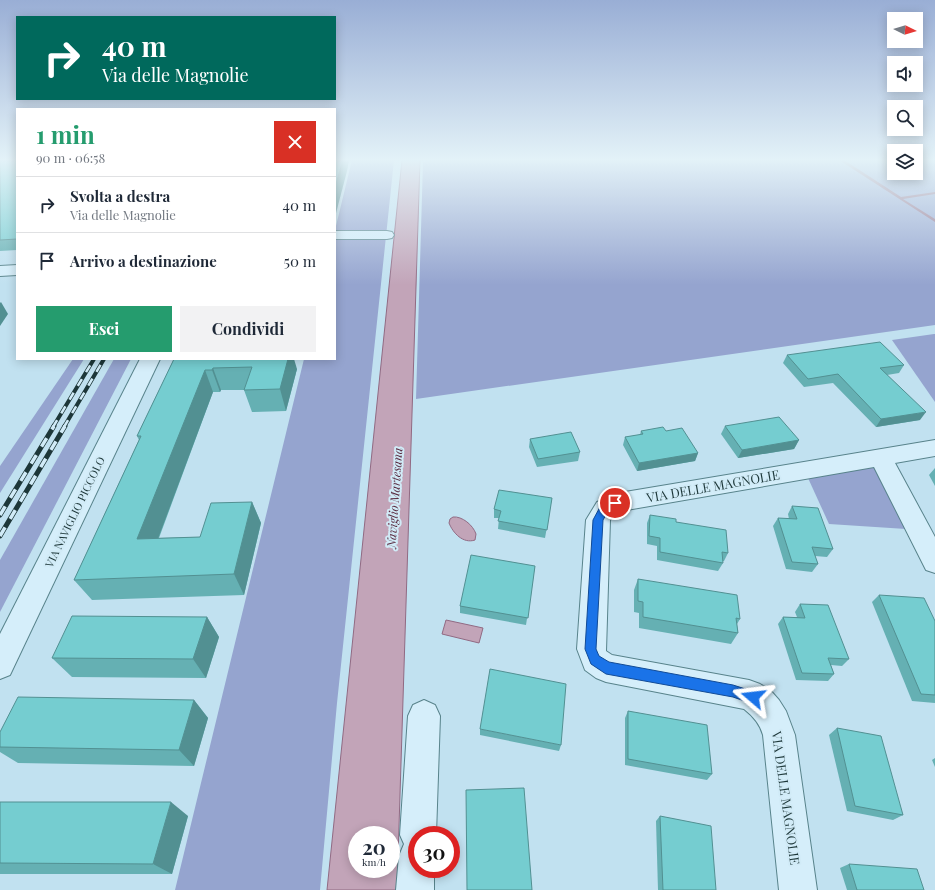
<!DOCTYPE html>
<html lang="it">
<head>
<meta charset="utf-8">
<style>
  :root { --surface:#fff; --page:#f2f2f3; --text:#1f2937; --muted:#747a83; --line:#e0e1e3; --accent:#259c6e }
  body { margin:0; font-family:"Playfair Display",serif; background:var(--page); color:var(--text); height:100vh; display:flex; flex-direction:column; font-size:15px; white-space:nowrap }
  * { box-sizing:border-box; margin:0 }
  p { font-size:13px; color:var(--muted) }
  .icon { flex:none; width:22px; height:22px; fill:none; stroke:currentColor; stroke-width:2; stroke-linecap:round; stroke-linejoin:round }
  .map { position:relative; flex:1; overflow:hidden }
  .drawer { position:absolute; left:16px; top:108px; width:320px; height:252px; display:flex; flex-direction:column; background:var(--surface); border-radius:0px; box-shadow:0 2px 10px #0003 }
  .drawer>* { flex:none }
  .guide { position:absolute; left:16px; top:16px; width:320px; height:84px; border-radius:0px; box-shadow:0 2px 10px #0003; background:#00695c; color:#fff; overflow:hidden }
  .needle { width:26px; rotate:95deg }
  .buttons { position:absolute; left:887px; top:12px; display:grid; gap:8px }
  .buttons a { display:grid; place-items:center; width:36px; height:36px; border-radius:0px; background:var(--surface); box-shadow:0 2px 10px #0003; font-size:20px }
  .speed { position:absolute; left:348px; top:826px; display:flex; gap:8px; font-size:20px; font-weight:700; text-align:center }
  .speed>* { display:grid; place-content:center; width:52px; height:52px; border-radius:50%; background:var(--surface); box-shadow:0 2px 10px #0003; line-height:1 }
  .speed small { font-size:10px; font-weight:400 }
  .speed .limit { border:6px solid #d22; background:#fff; color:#111 }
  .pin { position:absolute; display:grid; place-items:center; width:34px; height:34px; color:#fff; margin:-17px; border:2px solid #fff; border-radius:50%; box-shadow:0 1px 4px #0007 }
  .me { position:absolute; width:44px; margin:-22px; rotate:287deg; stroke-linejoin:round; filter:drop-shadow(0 0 3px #0008) }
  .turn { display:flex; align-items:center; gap:14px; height:84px; padding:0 20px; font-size:18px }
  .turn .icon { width:52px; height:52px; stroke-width:2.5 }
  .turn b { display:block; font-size:28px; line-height:34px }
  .round { display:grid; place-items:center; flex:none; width:42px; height:42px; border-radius:0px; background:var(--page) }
  .overview { display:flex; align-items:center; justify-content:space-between; height:68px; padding:0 20px }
  h1 { font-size:24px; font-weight:700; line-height:30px; color:var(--accent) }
  .cta { display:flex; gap:8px; margin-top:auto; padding:8px 20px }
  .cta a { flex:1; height:46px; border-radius:0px; background:var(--accent); color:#fff; font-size:16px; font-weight:700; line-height:46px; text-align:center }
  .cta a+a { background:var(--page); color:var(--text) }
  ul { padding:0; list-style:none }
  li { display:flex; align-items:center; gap:12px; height:56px; padding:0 20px; border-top:1px solid var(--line) }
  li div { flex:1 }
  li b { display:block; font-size:15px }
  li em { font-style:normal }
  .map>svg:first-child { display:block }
  .green { fill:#95a4cf }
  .water { fill:#c2a4b8; stroke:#916a83; fill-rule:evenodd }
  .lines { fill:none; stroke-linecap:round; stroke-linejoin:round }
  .stream { fill:#916a83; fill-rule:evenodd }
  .minor-casing { stroke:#58838b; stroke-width:2 }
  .minor { fill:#d5eefa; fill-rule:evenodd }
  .rail-far1-casing { stroke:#1d3739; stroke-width:4 }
  .rail-casing { stroke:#1d3739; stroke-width:5 }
  .rail-far1 { stroke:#d1ebf7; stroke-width:2.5; stroke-dasharray:8; stroke-linecap:butt }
  .rail { stroke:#d1ebf7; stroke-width:3.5; stroke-dasharray:10; stroke-linecap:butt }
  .wall { fill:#65b0b3 }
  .shaded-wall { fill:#529092 }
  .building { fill:#75cdd0; stroke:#529092 }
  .route { fill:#1a73e8; stroke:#114b97 }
  .labels { text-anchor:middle; stroke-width:4; stroke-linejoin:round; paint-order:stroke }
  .street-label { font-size:11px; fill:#1d3739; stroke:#d1ebf7 }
  .water-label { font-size:12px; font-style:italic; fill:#5a2b40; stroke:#d1ebf7 }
  .near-street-label { font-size:13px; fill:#1d3739; stroke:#d1ebf7 }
</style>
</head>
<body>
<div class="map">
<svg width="935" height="890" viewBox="0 0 935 890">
  <rect width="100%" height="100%" fill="#c1e1f0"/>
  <g class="green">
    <polygon points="352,160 394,160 337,703 320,890 175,890 304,359 335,359 335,230"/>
    <polygon points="437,160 894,160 894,173 916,173 916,160 935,160 935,325 416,399 423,162"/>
    <polygon points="934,334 935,334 935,402 892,340"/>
    <polygon points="73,359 84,359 0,493 0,466"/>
    <polygon points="114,359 131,359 0,612 0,560"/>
    <polygon points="875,466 906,529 829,524 808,478"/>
  </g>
  <g class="water">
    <path d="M402,160H420L397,890H327ZM357,835H391V869H357Z"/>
    <path d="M453,517C462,516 473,525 476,534L475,540C463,544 453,533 449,523L450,519Z"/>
    <polygon points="446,620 483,628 479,643 442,634"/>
  </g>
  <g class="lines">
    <polygon class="stream" points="839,160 844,160 901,197 935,192 935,194 903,199 935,219 935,222"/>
    <g class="minor-casing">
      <g id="minor">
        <polygon points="335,231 387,231 392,232 394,235 392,238 387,239 335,239"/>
        <polygon points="17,265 17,275 0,276 0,266"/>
        <polygon points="140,359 160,359 10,675 0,679 0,634"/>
        <path d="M935,440V456L895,463L935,537V573L926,570L874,467L621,511L610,520L606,651L612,655L749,680L760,684L771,691L779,700L786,711L795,735L817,890H779L763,735C760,724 753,716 744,709L606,682L596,678L585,670L577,649L586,520L597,502L619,493Z"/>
        <polygon points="424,700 435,705 440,716 436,835 417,835 417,869 434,869 434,890 396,890 399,856 404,844 400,835 408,716 413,705"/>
      </g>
    </g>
    <use href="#minor" class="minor"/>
    <g class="rail-far1-casing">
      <g id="rail-far1">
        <polyline points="53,427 94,359"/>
        <polyline points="64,427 104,359"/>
      </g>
    </g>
    <g class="rail-casing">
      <g id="rail">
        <polyline points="0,515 54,426"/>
        <polyline points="0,536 65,426"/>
      </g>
    </g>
    <use href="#rail-far1" class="rail-far1"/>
    <use href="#rail" class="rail"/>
  </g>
  <g class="wall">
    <polygon points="0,160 17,160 17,250 0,251"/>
    <polygon points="787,355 904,365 899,373 887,375 920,420 876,427 833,383 804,387 783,363"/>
    <polygon points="174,359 297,369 286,411 252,412 244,390 221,390 220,392 213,392 159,538 200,537 252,502 261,523 244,595 92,600 74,580 139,440 137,436"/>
    <polygon points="725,426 799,440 794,449 738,458 721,434"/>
    <polygon points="641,431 666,431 698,453 695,461 637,471 623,445 625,437 640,435"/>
    <polygon points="530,439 580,452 578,461 537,467 529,447"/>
    <polygon points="935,468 935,486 929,475"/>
    <polygon points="552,498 545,538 498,529 499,518 494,518 494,509"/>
    <polygon points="792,506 833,549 827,557 815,556 818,564 812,572 786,569 773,526 778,518 789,519 788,514"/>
    <polygon points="650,515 676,522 728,553 724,561 722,561 723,563 718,571 657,560 657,546 647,544 647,523"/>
    <polygon points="535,566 526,625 460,613 460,606"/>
    <polygon points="638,579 740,619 737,624 738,633 731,644 639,628 639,613 634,612 634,590"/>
    <polygon points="879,595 935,621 935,703 912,701 872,602"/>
    <polygon points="800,604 849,659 842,666 831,665 834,674 828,681 796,680 778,624 783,617 797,617 795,612"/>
    <polygon points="207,617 219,637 206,678 72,677 52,658"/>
    <polygon points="194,700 208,718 194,766 18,763 0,752 0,732"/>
    <polygon points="628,711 712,774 707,780 625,765 625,718"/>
    <polygon points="837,728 903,815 893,820 847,811 829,735"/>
    <polygon points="480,729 561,745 559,751 480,735"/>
    <polygon points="935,758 935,767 932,760"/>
    <polygon points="0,802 188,816 172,874 0,874"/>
    <polygon points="660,816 716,890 658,890 656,821"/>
    <polygon points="849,864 924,890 847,890 840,868"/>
  </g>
  <g class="shaded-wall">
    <polygon points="343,160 349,160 347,171 335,217 335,187"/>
    <polygon points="1,302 8,314 0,326 0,303"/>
    <polygon points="284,359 294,359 297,369 286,411 280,389"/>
    <polygon points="213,368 221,390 220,392 212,370"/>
    <polygon points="205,370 213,392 150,560 137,539"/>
    <polygon points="926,412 920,420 876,427 881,419"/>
    <polygon points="799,440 794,449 738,458 742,450"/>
    <polygon points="698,453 695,461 637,471 639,463"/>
    <polygon points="252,502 261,523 244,595 234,574"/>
    <polygon points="207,617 219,637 206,678 193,659"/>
    <polygon points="194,700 208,718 194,766 179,750"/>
    <polygon points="171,802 188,816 172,874 153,864"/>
  </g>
  <g class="building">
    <polygon points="0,160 17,160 17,239 0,240"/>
    <polygon points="335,160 343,160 335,187"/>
    <polygon points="880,342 904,365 880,368 926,412 881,419 838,374 808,379 787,355"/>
    <polygon points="174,359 288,359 280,389 244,390 252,367 213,368 212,370 205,370 137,539 200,537 211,503 252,502 234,574 74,580 141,436 137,436"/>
    <polygon points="779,417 799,440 742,450 725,426"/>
    <polygon points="663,427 666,431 682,428 698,453 639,463 625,437 643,434 641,431"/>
    <polygon points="571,432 580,452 538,459 530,439"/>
    <polygon points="499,490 552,498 547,530 498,521 501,511 494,509"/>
    <polygon points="792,506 818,508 833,549 812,547 818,564 792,562 778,518 797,519"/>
    <polygon points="650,515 676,519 676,522 726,530 728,553 722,552 723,563 660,552 660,538 649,536"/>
    <polygon points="471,555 535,566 528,618 460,606"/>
    <polygon points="638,579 737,595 740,619 736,618 738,633 643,617 643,602 638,601"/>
    <polygon points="879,595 924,598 935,621 935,695 921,694"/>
    <polygon points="800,604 828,605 849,659 828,658 834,674 802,673 783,617 805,618"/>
    <polygon points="72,616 207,617 193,659 52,658"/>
    <polygon points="490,669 566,684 561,745 480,729"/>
    <polygon points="18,697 194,700 179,750 0,747 0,732"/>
    <polygon points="628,711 707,725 712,774 628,759"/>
    <polygon points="837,728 881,736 903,815 855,806"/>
    <polygon points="524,788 532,890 467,890 466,790"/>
    <polygon points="0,802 171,802 153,864 0,863"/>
    <polygon points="660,816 711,826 716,890 663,890"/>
    <polygon points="849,864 917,869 924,890 857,890"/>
  </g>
  <linearGradient id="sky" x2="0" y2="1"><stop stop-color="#99aed5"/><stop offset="0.56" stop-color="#e3f2f8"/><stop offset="1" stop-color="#e3f2f8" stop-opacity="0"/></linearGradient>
  <rect width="935" height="285" fill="url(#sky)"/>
  <path class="route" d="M615,499L619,500L620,503C615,511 609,508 603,520L596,649L599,656L609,662L733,685L758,693L759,697L758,702L753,704L733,697L606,674L591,664L585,649L593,520L600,507Z"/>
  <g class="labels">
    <g class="street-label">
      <text transform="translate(75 512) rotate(-64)" y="4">VIA NAVIGLIO PICCOLO</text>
    </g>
    <g class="water-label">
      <text transform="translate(395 498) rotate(-86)" y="4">Naviglio Martesana</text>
    </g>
    <g class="near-street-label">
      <text transform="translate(713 486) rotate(-10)" y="5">VIA DELLE MAGNOLIE</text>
      <text transform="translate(786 798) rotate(82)" y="5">VIA DELLE MAGNOLIE</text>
    </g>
  </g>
</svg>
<div class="buttons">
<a><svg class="needle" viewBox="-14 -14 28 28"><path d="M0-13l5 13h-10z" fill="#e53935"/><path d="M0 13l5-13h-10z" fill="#747a83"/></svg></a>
<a><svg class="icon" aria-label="sound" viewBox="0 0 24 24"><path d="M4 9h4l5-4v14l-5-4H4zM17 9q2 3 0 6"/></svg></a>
<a><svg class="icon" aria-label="search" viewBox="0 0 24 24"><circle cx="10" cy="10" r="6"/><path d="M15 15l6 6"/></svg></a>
<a><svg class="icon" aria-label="layers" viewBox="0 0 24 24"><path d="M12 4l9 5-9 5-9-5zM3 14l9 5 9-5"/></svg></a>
</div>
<div class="speed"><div>20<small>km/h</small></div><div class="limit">30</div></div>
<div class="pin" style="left:615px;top:503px;background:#d93025"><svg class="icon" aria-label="arrive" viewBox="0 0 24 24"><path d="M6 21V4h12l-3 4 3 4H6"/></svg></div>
<svg class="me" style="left:753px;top:697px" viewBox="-20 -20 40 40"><path d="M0-17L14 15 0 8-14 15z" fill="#1a73e8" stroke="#fff" stroke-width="4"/></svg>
<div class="guide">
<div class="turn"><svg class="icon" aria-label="right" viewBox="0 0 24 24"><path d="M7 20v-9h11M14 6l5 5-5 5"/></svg><div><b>40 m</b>Via delle Magnolie</div></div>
</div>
<section class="drawer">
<div class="overview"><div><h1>1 min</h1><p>90 m · 06:58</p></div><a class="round" style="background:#d93025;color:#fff"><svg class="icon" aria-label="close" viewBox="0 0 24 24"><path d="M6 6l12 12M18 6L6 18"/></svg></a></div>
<ul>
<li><svg class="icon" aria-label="right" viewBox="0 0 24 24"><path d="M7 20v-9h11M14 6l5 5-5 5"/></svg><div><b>Svolta a destra</b><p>Via delle Magnolie</p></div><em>40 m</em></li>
<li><svg class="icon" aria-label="arrive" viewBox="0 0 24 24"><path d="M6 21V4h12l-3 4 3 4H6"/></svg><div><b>Arrivo a destinazione</b></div><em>50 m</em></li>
</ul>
<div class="cta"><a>Esci</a><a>Condividi</a></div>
</section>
</div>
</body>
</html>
